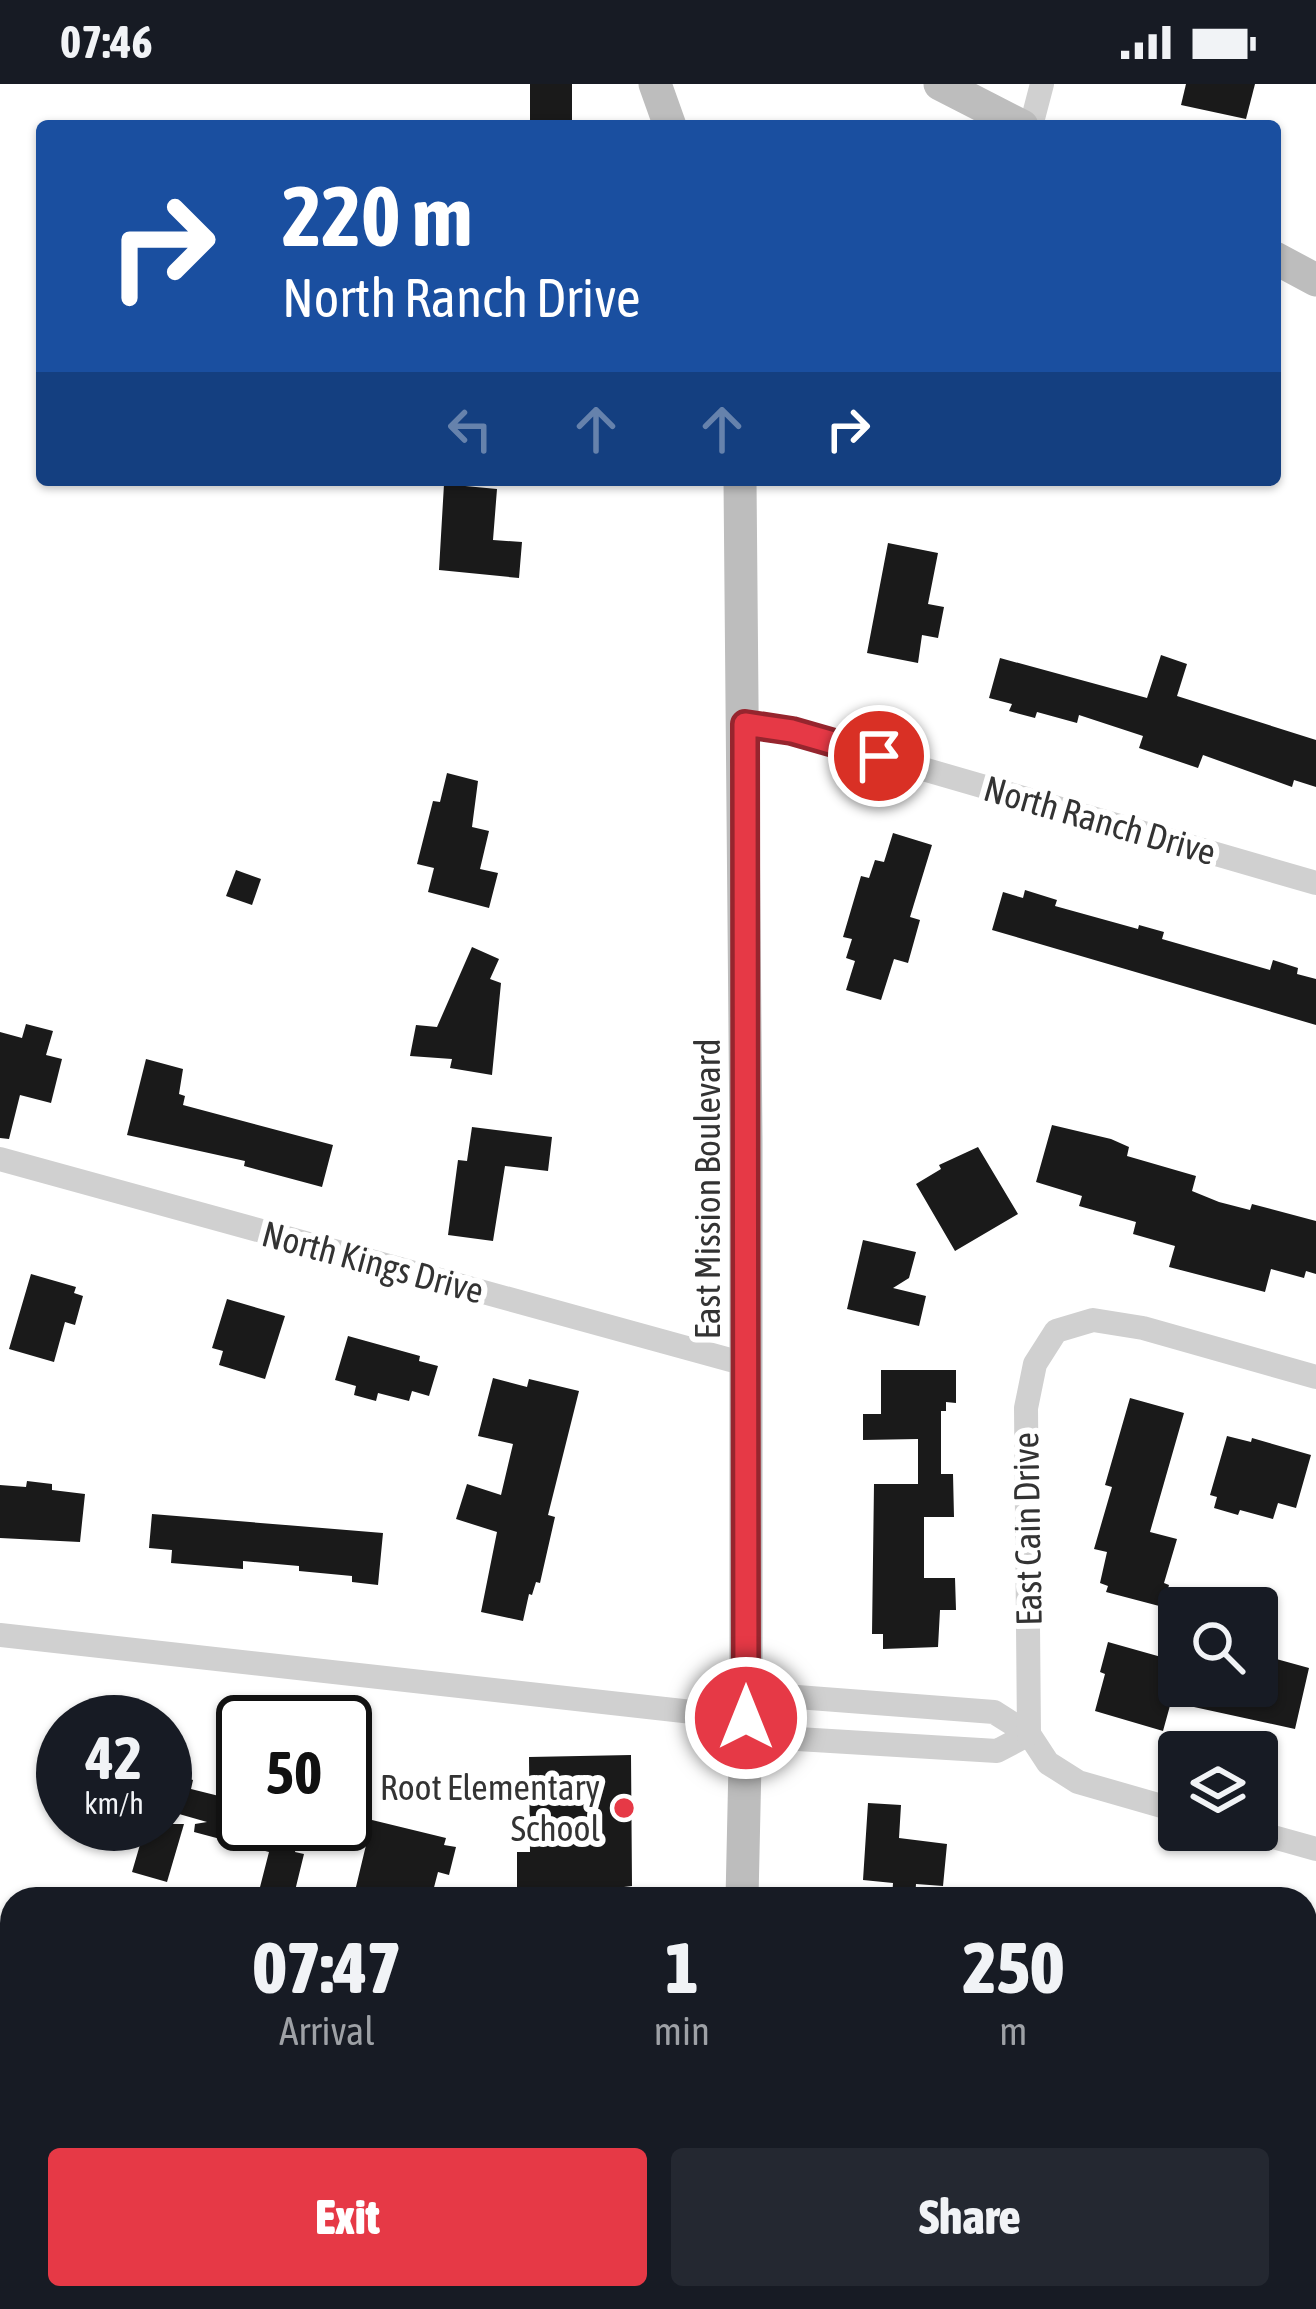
<!DOCTYPE html>
<html lang="en">
<head>
<meta charset="utf-8">
<style>
  :root { --surface:#171b24; --page:#242831; --text:#f1f3f6; --muted:#9ea1a6; --accent:#e63946 }
  body { margin:0; font-family:"Asap Condensed",sans-serif; background:var(--page); color:var(--text); height:100vh; display:flex; flex-direction:column; font-size:45px; white-space:nowrap }
  * { box-sizing:border-box; margin:0 }
  p { font-size:39px; color:var(--muted) }
  .icon { flex:none; width:66px; height:66px; fill:none; stroke:currentColor; stroke-width:2; stroke-linecap:round; stroke-linejoin:round }
  .map { position:relative; flex:1; overflow:hidden }
  .details { position:absolute; left:0px; top:1803px; width:1317px; height:423px; display:flex; flex-direction:column; background:var(--surface); border-radius:36px 36px 0 0; box-shadow:0 3px 9px #0004 }
  .details>* { flex:none }
  .top-card { position:absolute; left:36px; top:36px; width:1245px; height:366px; border-radius:12px; box-shadow:0 3px 9px #0004; background:#1a4fa0; color:#fff; overflow:hidden }
  .tools { position:absolute; left:1158px; top:1503px; display:grid; gap:24px }
  .tools a { display:grid; place-items:center; width:120px; height:120px; border-radius:12px; background:var(--surface); box-shadow:0 3px 9px #0004; font-size:60px }
  .speed { position:absolute; left:36px; top:1611px; display:flex; gap:24px; font-size:60px; font-weight:700; text-align:center }
  .speed>* { display:grid; place-content:center; width:156px; height:156px; border-radius:50%; background:var(--surface); box-shadow:0 3px 9px #0004; line-height:1 }
  .speed small { font-size:30px; font-weight:400 }
  .speed .limit { border:6px solid #111; border-radius:18px; background:#fff; color:#111 }
  .pin { position:absolute; display:grid; place-items:center; width:102px; height:102px; color:#fff; margin:-51px; border:6px solid #fff; border-radius:50%; box-shadow:0 3px 12px #0007 }
  .me { position:absolute; width:132px; margin:-66px; rotate:0deg; stroke-linejoin:round; filter:drop-shadow(0 0 9px #0008) }
  .turn { display:flex; align-items:center; gap:42px; height:252px; padding:0 48px; font-size:54px }
  .turn .icon { width:156px; height:156px; stroke-width:2.5 }
  .turn b { display:block; font-size:84px; line-height:102px }
  .lanes { display:flex; align-items:center; height:114px; padding:0 48px; background:#0003; justify-content:center; gap:60px; direction:ltr }
  .lanes .off { opacity:.35 }
  .eta { display:flex; justify-content:space-evenly; align-items:center; height:204px; text-align:center }
  .eta b { font-size:72px; font-weight:800; line-height:84px }
  .button { display:flex; gap:24px; margin-top:auto; padding:24px 48px }
  .button a { flex:1; height:138px; border-radius:12px; background:var(--accent); color:#fff; font-size:48px; font-weight:800; line-height:138px; text-align:center }
  .button a+a { background:var(--page); color:var(--text) }
  .status { display:flex; justify-content:space-between; align-items:center; height:84px; padding:0 60px; background:var(--surface); direction:ltr }
  .status svg { height:33px; fill:currentColor }
  .map>svg:first-child { display:block }
  .building { fill:#1a1a1a }
  .lines { fill:none; stroke-linecap:round; stroke-linejoin:round }
  .lane { stroke:#d0d0d0; stroke-width:12 }
  .street { stroke:#d0d0d0; stroke-width:24 }
  .secondary { stroke:#bdbdbd; stroke-width:33 }
  .route-casing { stroke:#96252e; stroke-width:30 }
  .route { stroke:#e63946; stroke-width:21 }
  .poi-dot { fill:#e63946; stroke:#fff; stroke-width:4.5 }
  .labels { text-anchor:middle; stroke-width:12; stroke-linejoin:round; paint-order:stroke }
  .street-label { font-size:36px; fill:#333; stroke:#fff }
  .poi-label { font-size:36px; fill:#333; stroke:#fff; text-anchor:end }
</style>
</head>
<body>
<div class="status"><b>07:46</b><svg viewBox="0 0 49 12"><path d="M0 12V9h3v3zM5 12V6h3v6zM10 12V3h3v9zM15 12V0h3v12zM26 1h20v11H26zM47 4h2v5h-2z"/></svg></div>
<div class="map">
<svg width="1316" height="2225" viewBox="0 0 1316 2225">
  <rect width="100%" height="100%" fill="#fff"/>
  <g class="building">
    <rect x="530" y="0" width="42" height="42"/>
    <polygon points="1186,0 1255,0 1246,35 1181,21"/>
    <polygon points="444,400 497,405 493,456 522,458 519,494 439,486"/>
    <polygon points="888,459 938,469 928,520 944,523 938,554 922,551 918,579 867,569"/>
    <polygon points="1161,571 1187,580 1177,612 1316,656 1316,703 1294,696 1292,703 1203,671 1198,684 1139,664 1143,652 1079,631 1077,639 1037,628 1035,634 1009,627 1012,620 989,614 1000,574 1147,614"/>
    <polygon points="447,689 478,697 472,743 489,747 480,785 498,789 489,824 428,808 434,784 417,780 433,717 440,718"/>
    <polygon points="893,749 932,761 910,833 920,836 908,879 894,875 881,916 846,906 855,877 846,874 852,855 843,853 861,792 869,794 875,776 884,778"/>
    <polygon points="236,786 261,795 252,821 226,812"/>
    <polygon points="1025,806 1057,816 1055,822 1138,845 1139,841 1164,848 1162,855 1270,886 1273,876 1298,884 1297,890 1316,895 1316,941 992,846 1003,808 1023,814"/>
    <polygon points="472,863 499,875 490,895 501,899 492,991 450,984 452,975 410,972 416,941 437,943"/>
    <polygon points="26,940 53,947 46,971 62,975 51,1019 20,1011 9,1055 0,1054 0,948 22,954"/>
    <polygon points="146,975 183,985 179,1010 185,1012 183,1021 333,1061 322,1103 244,1082 245,1077 127,1051"/>
    <polygon points="1052,1041 1111,1055 1129,1063 1127,1072 1196,1092 1192,1107 1219,1118 1250,1126 1252,1120 1316,1137 1316,1190 1306,1187 1304,1194 1271,1185 1265,1208 1169,1183 1175,1162 1133,1150 1136,1138 1079,1122 1082,1112 1036,1098"/>
    <polygon points="472,1043 552,1053 548,1087 505,1082 493,1157 448,1151 458,1076 467,1077"/>
    <polygon points="978,1063 1018,1130 955,1167 916,1100 941,1085 939,1081"/>
    <polygon points="863,1156 916,1168 909,1194 893,1204 926,1212 919,1242 847,1225"/>
    <polygon points="31,1190 76,1203 74,1209 83,1212 75,1241 65,1238 54,1278 9,1265"/>
    <polygon points="227,1215 285,1232 265,1295 219,1281 223,1267 212,1264"/>
    <polygon points="348,1252 420,1272 419,1277 438,1282 429,1312 412,1307 409,1317 378,1309 376,1317 354,1311 356,1302 335,1296"/>
    <polygon points="881,1286 956,1286 956,1319 946,1318 946,1327 941,1327 941,1390 953,1390 954,1433 924,1433 924,1494 955,1494 956,1526 940,1526 938,1563 883,1565 883,1550 872,1550 874,1400 918,1400 918,1355 863,1356 863,1330 881,1330"/>
    <polygon points="493,1294 527,1303 529,1295 579,1307 548,1431 555,1433 540,1499 536,1498 532,1511 529,1510 523,1537 481,1528 497,1448 456,1435 467,1400 501,1411 513,1360 478,1352"/>
    <polygon points="1130,1314 1184,1329 1150,1448 1177,1455 1164,1499 1169,1501 1163,1523 1106,1508 1108,1502 1100,1499 1107,1468 1094,1465 1112,1403 1105,1401"/>
    <polygon points="1227,1352 1251,1358 1252,1354 1311,1371 1296,1424 1278,1419 1273,1435 1240,1426 1238,1431 1214,1424 1217,1413 1210,1411"/>
    <polygon points="27,1397 52,1400 52,1406 85,1410 80,1458 0,1454 0,1401 26,1403"/>
    <polygon points="152,1430 383,1449 378,1501 352,1498 352,1492 299,1487 299,1482 243,1477 243,1485 171,1479 172,1466 149,1464"/>
    <polygon points="1108,1558 1179,1578 1179,1602 1257,1602 1257,1576 1264,1578 1265,1572 1309,1584 1295,1645 1171,1618 1163,1647 1095,1627 1105,1590 1100,1588"/>
    <polygon points="631,1671 632,1802 624,1803 624,1815 517,1815 517,1768 530,1768 529,1673"/>
    <polygon points="165,1688 193,1696 191,1705 243,1718 243,1740 302,1740 295,1768 304,1770 293,1815 259,1807 269,1768 194,1748 195,1740 207,1738 165,1726"/>
    <polygon points="868,1719 901,1721 899,1754 947,1760 943,1802 916,1800 915,1815 892,1815 893,1799 863,1796"/>
    <polygon points="372,1736 446,1754 444,1761 456,1763 449,1791 438,1788 431,1815 388,1815 355,1807"/>
    <polygon points="146,1740 184,1740 167,1798 132,1788"/>
  </g>
  <g class="lines">
    <g class="lane">
      <polyline points="271,2225 274,2214"/>
      <polyline points="655,2225 658,2214"/>
    </g>
    <g class="street">
      <polyline points="1031,42 1042,0"/>
      <polyline points="745,640 792,647 1316,799"/>
      <polyline points="0,1075 745,1280"/>
      <polyline points="0,1551 746,1634 781,1654 997,1667 1029,1650"/>
      <polyline points="746,1634 784,1612 994,1628 1029,1650 1048,1679 1078,1698 1179,1727"/>
      <polyline points="1029,1650 1026,1324 1035,1280 1056,1247 1093,1236 1143,1244 1316,1293"/>
      <polyline points="1248,1746 1316,1765"/>
      <polyline points="1305,2166 1316,2169"/>
    </g>
    <g class="secondary">
      <polyline points="655,0 670,42"/>
      <polyline points="940,0 1022,42"/>
      <polyline points="1275,174 1316,196"/>
      <polyline points="740,396 746,1058 746,1634 742,1815"/>
      <polyline points="738,2214 738,2225"/>
    </g>
  </g>
  <g class="lines">
    <g class="route-casing">
      <polyline id="route" points="746,1634 745,640 792,647 879,672"/>
    </g>
    <use href="#route" class="route"/>
  </g>
  <circle class="poi-dot" cx="624" cy="1724" r="12"/>
  <g class="labels">
    <g class="street-label">
      <text transform="translate(1100 736) rotate(16)" y="13">North Ranch Drive</text>
      <text transform="translate(707 1105) rotate(-90)" y="13">East Mission Boulevard</text>
      <text transform="translate(373 1178) rotate(15)" y="13">North Kings Drive</text>
      <text transform="translate(1027 1445) rotate(-91)" y="13">East Cain Drive</text>
    </g>
    <g class="poi-label">
      <text x="600" y="1716">Root Elementary<tspan x="600" dy="41">School</tspan></text>
    </g>
  </g>
</svg>
<div class="tools">
<a><svg class="icon" aria-label="search" viewBox="0 0 24 24"><circle cx="10" cy="10" r="6"/><path d="M15 15l6 6"/></svg></a>
<a><svg class="icon" aria-label="layers" viewBox="0 0 24 24"><path d="M12 4l9 5-9 5-9-5zM3 14l9 5 9-5"/></svg></a>
</div>
<div class="speed"><div>42<small>km/h</small></div><div class="limit">50</div></div>
<div class="pin" style="left:879px;top:672px;background:#d93025"><svg class="icon" aria-label="arrive" viewBox="0 0 24 24"><path d="M6 21V4h12l-3 4 3 4H6"/></svg></div>
<svg class="me" style="left:746px;top:1634px" viewBox="-20 -20 40 40"><circle r="17" fill="#e63946" stroke="#fff" stroke-width="3"/><path d="M0-11L8 9 0 5-8 9z" fill="#fff"/></svg>
<div class="top-card">
<div class="turn"><svg class="icon" aria-label="right" viewBox="0 0 24 24"><path d="M7 20v-9h11M14 6l5 5-5 5"/></svg><div><b>220 m</b>North Ranch Drive</div></div>
<div class="lanes"><svg class="icon off" aria-label="left" viewBox="0 0 24 24"><path d="M17 20v-9H6M10 6l-5 5 5 5"/></svg><svg class="icon off" aria-label="ahead" viewBox="0 0 24 24"><path d="M12 20V5M6 11l6-6 6 6"/></svg><svg class="icon off" aria-label="ahead" viewBox="0 0 24 24"><path d="M12 20V5M6 11l6-6 6 6"/></svg><svg class="icon" aria-label="right" viewBox="0 0 24 24"><path d="M7 20v-9h11M14 6l5 5-5 5"/></svg></div>
</div>
<section class="details">
<div class="eta">
<div><b>07:47</b><p>Arrival</p></div>
<div><b>1</b><p>min</p></div>
<div><b>250</b><p>m</p></div>
</div>
<div class="button"><a>Exit</a><a>Share</a></div>
</section>
</div>
</body>
</html>
